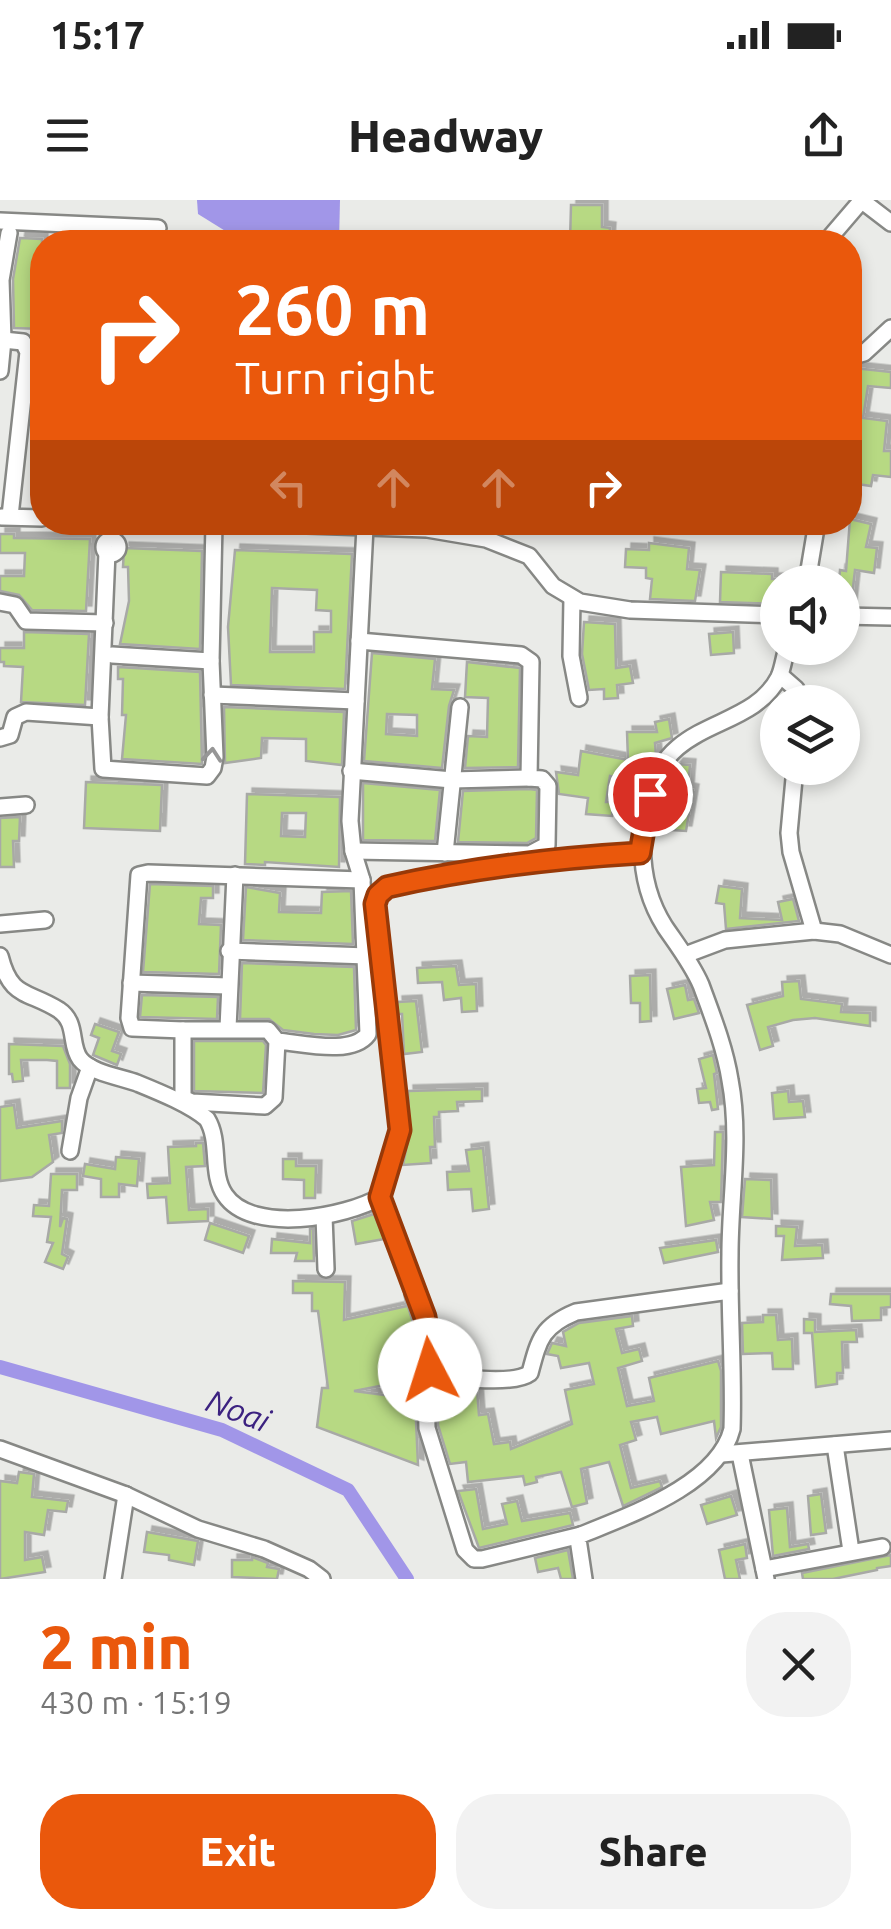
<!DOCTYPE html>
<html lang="en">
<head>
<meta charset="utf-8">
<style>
  :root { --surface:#fff; --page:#f2f2f2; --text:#222; --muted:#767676; --accent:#ea580c }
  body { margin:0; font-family:Ubuntu,sans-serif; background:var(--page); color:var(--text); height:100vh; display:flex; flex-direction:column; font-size:38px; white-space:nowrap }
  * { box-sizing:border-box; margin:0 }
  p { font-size:32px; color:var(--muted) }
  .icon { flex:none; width:55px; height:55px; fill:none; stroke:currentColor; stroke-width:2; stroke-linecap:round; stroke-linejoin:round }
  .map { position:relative; height:1379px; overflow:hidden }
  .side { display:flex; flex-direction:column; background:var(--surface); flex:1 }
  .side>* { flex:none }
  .top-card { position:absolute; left:30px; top:30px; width:832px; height:305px; border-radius:40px; box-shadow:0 5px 15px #0003; background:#ea580c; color:#fff; overflow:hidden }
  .tools { position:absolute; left:760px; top:365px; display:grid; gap:20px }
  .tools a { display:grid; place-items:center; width:100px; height:100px; border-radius:50%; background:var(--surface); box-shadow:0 5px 15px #0003; font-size:50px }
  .pin { position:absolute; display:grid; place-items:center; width:85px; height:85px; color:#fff; margin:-42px; border:5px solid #fff; border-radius:50%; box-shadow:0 2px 10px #0007 }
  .me { position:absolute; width:110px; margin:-55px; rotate:355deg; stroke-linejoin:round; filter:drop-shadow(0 0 8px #0008) }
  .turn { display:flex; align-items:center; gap:35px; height:210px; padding:0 40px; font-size:45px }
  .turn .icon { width:130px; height:130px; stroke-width:2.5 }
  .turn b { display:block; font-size:70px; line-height:85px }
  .lanes { display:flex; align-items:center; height:95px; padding:0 40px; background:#0003; justify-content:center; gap:50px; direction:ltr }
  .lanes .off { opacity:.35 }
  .round { display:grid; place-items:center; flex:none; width:105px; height:105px; border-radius:40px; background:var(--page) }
  .overview { display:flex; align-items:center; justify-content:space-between; height:170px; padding:0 40px }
  h1 { font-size:60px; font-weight:800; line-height:75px; color:var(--accent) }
  .primary-button { display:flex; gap:20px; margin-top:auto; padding:20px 40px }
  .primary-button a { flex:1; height:115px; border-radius:40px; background:var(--accent); color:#fff; font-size:40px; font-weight:800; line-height:115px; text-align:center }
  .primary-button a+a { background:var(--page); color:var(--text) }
  .status { display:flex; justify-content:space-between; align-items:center; height:70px; padding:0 50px; background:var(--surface); direction:ltr }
  .status svg { height:28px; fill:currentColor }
  header { display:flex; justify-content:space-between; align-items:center; height:130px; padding:0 40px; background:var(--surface); font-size:45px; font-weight:800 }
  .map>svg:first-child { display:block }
  .water { fill:#a196e8 }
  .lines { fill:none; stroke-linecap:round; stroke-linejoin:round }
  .canal { stroke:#a196e8; stroke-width:14 }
  .building { fill:#b7d983; stroke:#a8a9a6; stroke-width:2.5; fill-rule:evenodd; filter:url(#shadow) }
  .minor-casing { stroke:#878885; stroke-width:20 }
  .minor { stroke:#fff; stroke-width:15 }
  .oneway { stroke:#969696 }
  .route-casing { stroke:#983908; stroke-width:25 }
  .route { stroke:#ea580c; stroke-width:18 }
  .labels { text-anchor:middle; stroke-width:10; stroke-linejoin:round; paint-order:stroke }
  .water-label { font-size:32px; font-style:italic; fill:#3c2280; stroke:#eaebe8 }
</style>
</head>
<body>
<div class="status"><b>15:17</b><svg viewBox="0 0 49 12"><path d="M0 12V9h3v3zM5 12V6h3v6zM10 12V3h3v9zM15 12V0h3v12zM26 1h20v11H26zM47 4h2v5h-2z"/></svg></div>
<header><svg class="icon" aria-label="menu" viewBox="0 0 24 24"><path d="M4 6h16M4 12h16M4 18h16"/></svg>Headway<svg class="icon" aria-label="share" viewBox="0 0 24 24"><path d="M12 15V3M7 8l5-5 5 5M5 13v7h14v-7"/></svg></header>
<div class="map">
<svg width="891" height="1379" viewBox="0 0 891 1379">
  <defs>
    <filter id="shadow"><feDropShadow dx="5.5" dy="-5.5" stdDeviation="0" flood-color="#0004"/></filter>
  </defs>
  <rect width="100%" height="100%" fill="#eaebe8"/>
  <polygon class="water" points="197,0 340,0 339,42 243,42 198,14"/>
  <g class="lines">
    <polyline class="canal" points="0,1167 222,1230 348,1290 407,1379"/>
  </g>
  <g class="building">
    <polygon points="571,5 602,5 602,27 610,28 609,42 570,42"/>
    <polygon points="20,38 42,39 42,129 14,128 13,79"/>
    <polygon points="854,168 891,172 891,188 868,186 863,218 887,221 884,251 891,251 891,277 873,275 871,286 850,283 853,244 850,244 850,198"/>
    <polygon points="850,319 871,324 866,347 877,348 874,373 855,370 851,405 842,405 842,382 839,382 840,370 846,371"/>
    <polygon points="0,334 14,334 14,338 90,339 86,411 32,410 19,395 0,391 0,376 24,376 25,353 0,353"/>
    <polygon points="649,343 689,348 687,369 700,370 695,401 650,399 652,379 646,378 646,368 625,367 626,349 649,350"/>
    <polygon points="124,348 202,351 200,449 120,444 129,401 128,367 123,367"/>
    <path d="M235,350L352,354L345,489L231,485L228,427ZM272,388L317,390L316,410L331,411V432H314V452H270Z"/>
    <polygon points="721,372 772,374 772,379 778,379 778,404 720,402"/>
    <polygon points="584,422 615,424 616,468 630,466 633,483 617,485 618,498 604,499 604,489 589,490 582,454"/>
    <polygon points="24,432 89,434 85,505 21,502 23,467 4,466 4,462 0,462 0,448 24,448"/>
    <polygon points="733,432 734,453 711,455 709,434"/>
    <path d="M372,453L435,459L432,489L454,490L449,506L442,568L364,561ZM387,514L417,515V536L386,534Z"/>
    <polygon points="467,462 520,468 518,567 465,568 468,536 487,537 488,498 465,497"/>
    <polygon points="118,467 200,472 202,564 122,559 126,515 122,515 123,479 118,479"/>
    <polygon points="224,507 344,512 342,565 306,561 306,539 262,538 261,558 225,563"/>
    <polygon points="669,519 672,538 655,543 656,556 646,573 626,571 625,579 610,576 606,602 613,602 612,616 586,614 588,598 559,594 556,572 578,575 581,551 628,560 627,532 657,532 655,522"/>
    <polygon points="678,564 690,565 688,589 693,590 686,631 656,629 660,599 669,576"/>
    <polygon points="86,582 162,585 160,631 84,628"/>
    <polygon points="363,583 440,590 435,641 363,640"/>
    <polygon points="529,589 537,590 536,638 527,643 458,642 463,591"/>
    <path d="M247,594L340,597L339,667L265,662V665L245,664ZM282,613H306L305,637L281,636Z"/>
    <polygon points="20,617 19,641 13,641 14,667 0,667 0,618"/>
    <polygon points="150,684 213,686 213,698 201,698 199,724 221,725 219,774 143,772"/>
    <polygon points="719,686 742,689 740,718 782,720 778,702 793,699 799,721 726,729 724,704 716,703"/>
    <polygon points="246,687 280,693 279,712 321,713 322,692 351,691 353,744 243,740"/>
    <polygon points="242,763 354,767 356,830 338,835 314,834 283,830 269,819 240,819"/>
    <polygon points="456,766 459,785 476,784 477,811 462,812 461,798 444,800 442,782 418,783 417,768"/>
    <polygon points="650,775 651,821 640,822 640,803 631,803 630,776"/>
    <polygon points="799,781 801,799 842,804 841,812 870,813 870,826 815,818 793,820 768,827 773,846 760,850 747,805 783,796 782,782"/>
    <polygon points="685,785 688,800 694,799 699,813 674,819 667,789"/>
    <polygon points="142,795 218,797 217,819 140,817"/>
    <polygon points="416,801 422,852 404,854 402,814 398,814 397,802"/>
    <polygon points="95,824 119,832 112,851 121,854 117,865 93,855 99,838 91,835"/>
    <polygon points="194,841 263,841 266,845 263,893 194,891"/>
    <polygon points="9,844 63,846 70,864 70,888 57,888 57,861 47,860 21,860 23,881 13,882 12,874 9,874"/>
    <polygon points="713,855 717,873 714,874 718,909 712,910 710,902 699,903 697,889 706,888 699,859"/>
    <polygon points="482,889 482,901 457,902 458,911 439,912 439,917 434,917 435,947 430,947 431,963 403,965 410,930 408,891"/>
    <polygon points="788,891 789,902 803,901 805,917 774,919 772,893"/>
    <polygon points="14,905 17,928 62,921 62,933 49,935 53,962 32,977 0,981 0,907"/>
    <polygon points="715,932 723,932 721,1002 710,1002 714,1020 686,1026 681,967 714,965"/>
    <polygon points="196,943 203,943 205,966 186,967 189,1010 208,1009 208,1021 168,1023 166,997 148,998 147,984 170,983 168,947 196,946"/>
    <polygon points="483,948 489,1009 473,1011 471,989 448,990 447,972 469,971 466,950"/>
    <polygon points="116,957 139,959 137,986 119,984 119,997 101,997 101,979 83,976 85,964 115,969"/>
    <polygon points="283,959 296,959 296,966 316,966 315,998 304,998 304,980 283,979"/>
    <polygon points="51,974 77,974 77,990 62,990 60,1027 63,1018 67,1019 62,1054 68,1057 63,1069 45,1062 53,1043 47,1042 51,1017 33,1016 34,1005 49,1006"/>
    <polygon points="745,979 771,980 772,1019 742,1017"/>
    <polygon points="374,1014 384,1039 356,1044 352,1021"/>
    <polygon points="210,1023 249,1036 243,1053 205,1040"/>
    <polygon points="776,1026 797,1027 795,1046 822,1045 823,1058 782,1060 784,1036 776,1036"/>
    <polygon points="313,1028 314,1061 295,1061 297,1053 271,1053 272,1039 310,1043 310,1029"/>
    <polygon points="716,1040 718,1052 664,1063 660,1048"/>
    <polygon points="293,1081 345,1082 344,1120 407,1106 404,1094 417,1135 414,1135 416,1179 354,1191 415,1199 418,1265 317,1227 322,1188 328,1188 318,1111 312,1111 312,1093 293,1093"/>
    <polygon points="831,1094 891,1094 891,1107 881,1108 881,1120 852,1121 851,1106 830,1104"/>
    <polygon points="763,1115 776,1115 778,1140 792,1139 793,1169 773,1169 772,1153 743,1154 742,1123 763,1122"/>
    <polygon points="632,1116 633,1126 616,1129 622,1153 639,1149 642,1161 618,1168 627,1206 654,1201 649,1178 718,1161 721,1171 721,1227 716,1238 714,1221 661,1234 657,1217 631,1222 636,1240 620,1245 631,1288 660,1281 662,1287 623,1306 609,1262 581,1269 587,1303 572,1307 561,1272 536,1277 537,1282 525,1285 523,1276 468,1282 466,1262 450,1264 438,1225 438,1187 477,1190 479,1215 488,1214 494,1244 510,1242 511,1249 572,1224 565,1190 594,1184 589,1163 561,1168 558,1156 547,1154 552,1143 566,1146 563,1132 579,1123"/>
    <polygon points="804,1119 815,1120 815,1132 856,1130 857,1142 842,1142 843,1173 837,1173 837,1184 816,1187 812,1133 804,1133"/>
    <polygon points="19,1272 34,1274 32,1297 68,1301 66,1312 48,1310 44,1335 25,1332 25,1360 42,1357 45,1372 0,1379 0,1281 17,1283"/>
    <polygon points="476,1289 483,1329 507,1324 502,1304 517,1301 522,1321 570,1313 573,1325 479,1348 458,1291"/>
    <polygon points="821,1294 826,1333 811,1335 808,1296"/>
    <polygon points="731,1296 737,1315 707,1324 701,1305"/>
    <polygon points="787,1308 790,1347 808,1344 809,1349 773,1356 769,1310"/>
    <polygon points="147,1332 198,1341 194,1365 169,1360 169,1355 144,1352"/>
    <polygon points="745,1344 747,1358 736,1360 740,1379 725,1379 719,1350"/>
    <polygon points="568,1350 573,1379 561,1379 558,1368 538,1372 535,1358"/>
    <polygon points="891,1355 891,1366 877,1368 877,1370 833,1379 803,1379 802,1373"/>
    <polygon points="252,1357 268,1363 267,1367 279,1369 277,1379 232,1377 232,1360 252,1360"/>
  </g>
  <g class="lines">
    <g class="minor-casing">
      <g id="minor">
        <polyline points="861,0 891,23"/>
        <polyline points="0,21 158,28"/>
        <polyline points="826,42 862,0"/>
        <polyline points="3,140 23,142 28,152 10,316"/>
        <polyline points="850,157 864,153 891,128"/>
        <polyline points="0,171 3,140 1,80 9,33"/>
        <polyline points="2,317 42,318"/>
        <polyline points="213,322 427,329 486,339 529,356 553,386 580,402 630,410 778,415"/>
        <circle cx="111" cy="347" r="7"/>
        <polyline points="107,352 100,517 103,569 207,576 213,568 215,557 211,461 214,323"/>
        <polyline points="807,382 817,322"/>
        <polyline points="572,398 571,456 579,498"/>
        <polyline points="0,402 15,405 26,421 105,423"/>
        <polyline points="842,416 891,417"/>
        <polyline points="112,455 211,461"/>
        <polyline points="780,475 796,489 799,502"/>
        <polyline points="212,495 356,501"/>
        <polyline points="0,538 10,535 15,517 26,512 100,517"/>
        <polyline points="795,568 789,633 791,652 814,731"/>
        <polyline points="351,571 452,580 529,578"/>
        <polyline points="0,607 26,605"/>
        <polyline points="353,651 530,654 547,645 548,586 542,579 529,578 531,462 521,455 359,441"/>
        <polyline points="445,653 460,507"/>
        <polyline points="0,724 45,720"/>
        <polyline points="229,751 367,756"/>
        <polyline points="685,755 725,740 814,731 840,734 891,755"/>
        <path d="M0,756C11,799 27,790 59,810C78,823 69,844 80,859C91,873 121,877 137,883C159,892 189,904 207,919C221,942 210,973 225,995C252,1035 346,1017 380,997L399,930L375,704L382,690L414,681L546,659L641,653"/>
        <polyline points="131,783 228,786"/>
        <polyline points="228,828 235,675"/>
        <polyline points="183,830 132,828 129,818 139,675 148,673 362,680"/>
        <path d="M277,841L268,830H183V898L192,902L265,906L274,898L277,841C302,843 352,856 368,834L362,680L353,651L350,621L365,327"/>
        <polyline points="70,951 79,898 90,867"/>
        <polyline points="380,997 425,1117 431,1149 426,1192 427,1228 465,1350 474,1359 482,1359 581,1335"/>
        <polyline points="324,1016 326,1069"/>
        <path d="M429,1174C452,1177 513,1186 530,1173C539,1139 542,1126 576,1112L730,1091"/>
        <polyline points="835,1245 851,1351"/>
        <polyline points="0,1249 126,1295 198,1329 264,1349 309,1369 322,1379"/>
        <polyline points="722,1254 891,1240"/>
        <polyline points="740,1254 766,1379"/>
        <polyline points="764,1369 882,1347"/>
        <polyline points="113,1379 126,1295"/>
        <path d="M584,1379L578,1339L581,1335C629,1315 718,1285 732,1229C734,1171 729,1113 730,1054C730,997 741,937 730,880C725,848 712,815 701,785C692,764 678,746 665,727C639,686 638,641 649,596C668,516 750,533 779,477C783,468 784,457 787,448"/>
      </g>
    </g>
    <use href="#minor" class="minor"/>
  </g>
  <defs><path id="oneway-chevron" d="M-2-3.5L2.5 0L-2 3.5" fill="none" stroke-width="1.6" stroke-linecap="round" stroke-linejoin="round" transform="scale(2.5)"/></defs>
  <use class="oneway" href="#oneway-chevron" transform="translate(212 555) rotate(-85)"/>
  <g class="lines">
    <g class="route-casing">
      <path id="route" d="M430,1170V1148L425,1117L380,997L400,930L375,704L378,695L387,687C471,668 555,658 640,653L650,594"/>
    </g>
    <use href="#route" class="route"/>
  </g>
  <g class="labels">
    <g class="water-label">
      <text transform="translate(238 1211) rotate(21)" y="11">Noai</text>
    </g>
  </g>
</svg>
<div class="tools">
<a><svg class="icon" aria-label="sound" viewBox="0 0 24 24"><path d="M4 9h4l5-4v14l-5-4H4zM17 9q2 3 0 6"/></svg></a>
<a><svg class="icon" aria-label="layers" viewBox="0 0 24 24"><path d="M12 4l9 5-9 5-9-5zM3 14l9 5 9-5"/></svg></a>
</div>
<div class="pin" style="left:650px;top:594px;background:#d93025"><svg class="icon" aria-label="arrive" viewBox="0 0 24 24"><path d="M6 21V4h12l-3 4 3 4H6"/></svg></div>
<svg class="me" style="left:430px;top:1170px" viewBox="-20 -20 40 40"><circle r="19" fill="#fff"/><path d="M0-13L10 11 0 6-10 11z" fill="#ea580c"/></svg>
<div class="top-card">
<div class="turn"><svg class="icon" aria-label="right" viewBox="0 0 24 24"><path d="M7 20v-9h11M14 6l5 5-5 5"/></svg><div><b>260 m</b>Turn right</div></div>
<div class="lanes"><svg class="icon off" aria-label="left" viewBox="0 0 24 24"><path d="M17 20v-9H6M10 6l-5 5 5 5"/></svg><svg class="icon off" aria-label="ahead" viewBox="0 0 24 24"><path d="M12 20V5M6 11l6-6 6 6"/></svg><svg class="icon off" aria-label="ahead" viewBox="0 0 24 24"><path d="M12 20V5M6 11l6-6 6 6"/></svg><svg class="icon" aria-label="right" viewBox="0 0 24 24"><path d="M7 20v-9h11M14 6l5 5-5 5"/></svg></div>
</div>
</div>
<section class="side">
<div class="overview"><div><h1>2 min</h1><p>430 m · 15:19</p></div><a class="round"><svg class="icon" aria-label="close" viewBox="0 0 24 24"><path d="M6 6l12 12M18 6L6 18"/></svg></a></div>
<div class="primary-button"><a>Exit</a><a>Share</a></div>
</section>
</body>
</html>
